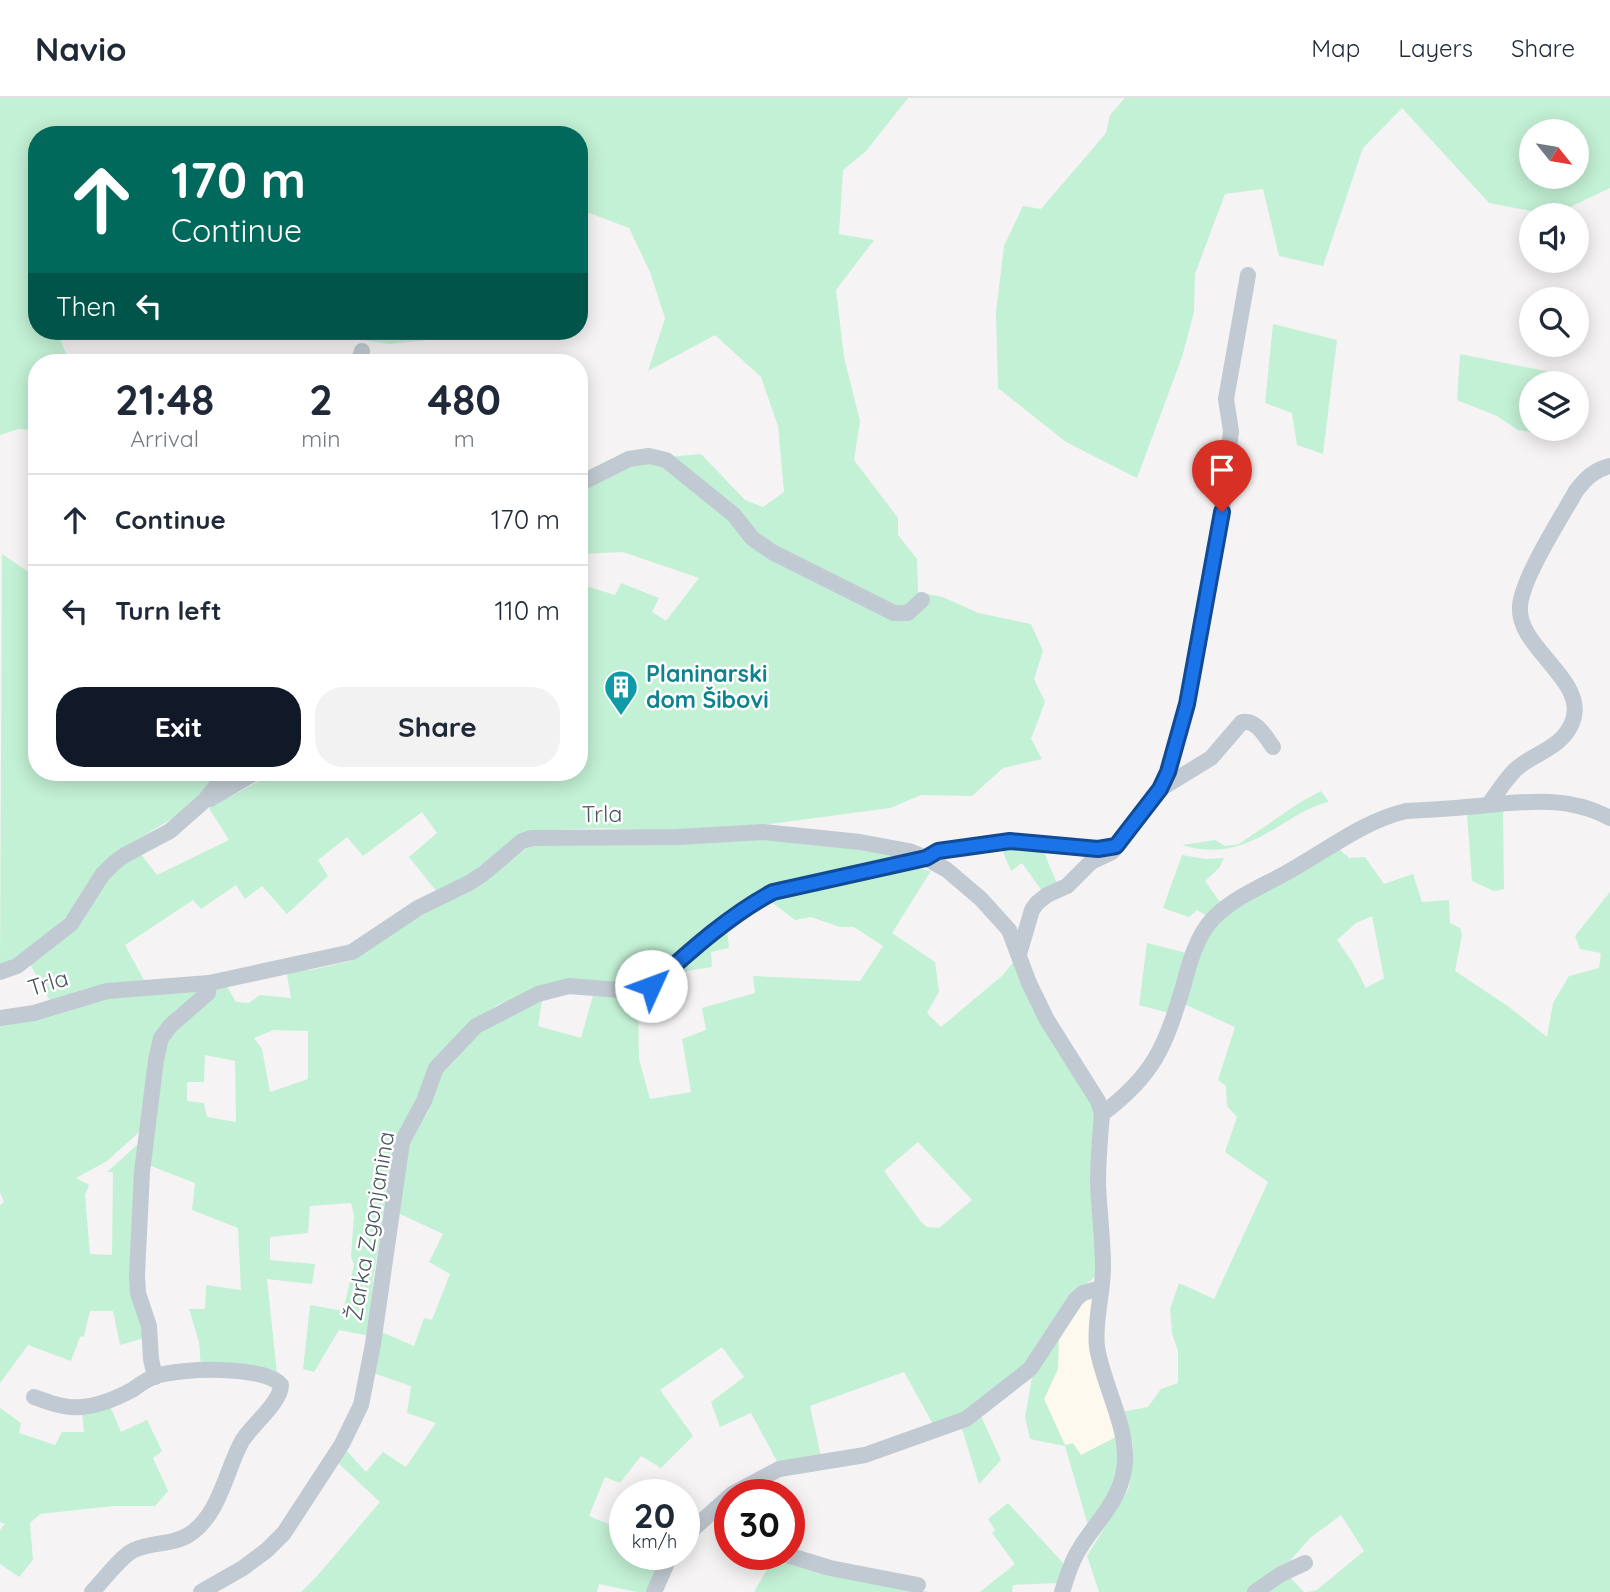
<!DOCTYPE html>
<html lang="en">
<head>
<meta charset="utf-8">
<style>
  :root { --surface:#fff; --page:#f2f2f3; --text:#1f2937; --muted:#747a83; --line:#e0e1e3; --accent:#111827 }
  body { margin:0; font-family:Quicksand,sans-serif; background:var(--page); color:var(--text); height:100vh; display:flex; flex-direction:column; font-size:26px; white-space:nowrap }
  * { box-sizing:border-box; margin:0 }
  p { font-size:23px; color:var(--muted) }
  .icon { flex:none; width:38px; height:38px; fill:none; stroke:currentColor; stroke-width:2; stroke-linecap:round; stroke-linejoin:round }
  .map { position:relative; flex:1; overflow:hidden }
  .drawer { position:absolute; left:28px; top:256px; width:560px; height:427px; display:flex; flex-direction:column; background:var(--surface); border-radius:28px; box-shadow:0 4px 18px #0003 }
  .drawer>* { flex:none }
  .banner { position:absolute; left:28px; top:28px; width:560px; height:214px; border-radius:28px; box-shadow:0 4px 18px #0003; background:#00695c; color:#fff; overflow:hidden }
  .needle { width:46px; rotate:120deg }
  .fabs { position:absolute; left:1519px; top:21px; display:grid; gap:14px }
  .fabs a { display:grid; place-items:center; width:70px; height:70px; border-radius:50%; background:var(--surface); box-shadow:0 4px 18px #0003; font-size:35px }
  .speed { position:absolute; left:609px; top:1381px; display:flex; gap:14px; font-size:35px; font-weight:700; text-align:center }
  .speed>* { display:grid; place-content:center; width:91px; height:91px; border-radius:50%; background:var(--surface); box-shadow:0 4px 18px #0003; line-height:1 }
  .speed small { font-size:18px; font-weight:400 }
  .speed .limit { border:10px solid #d22; background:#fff; color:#111 }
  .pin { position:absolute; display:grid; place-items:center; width:60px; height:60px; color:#fff; margin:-72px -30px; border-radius:50% 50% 50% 0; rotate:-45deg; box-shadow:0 0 7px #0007 }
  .pin .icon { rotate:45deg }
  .me { position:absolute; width:77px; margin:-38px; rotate:47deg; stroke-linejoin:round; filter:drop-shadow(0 0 5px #0008) }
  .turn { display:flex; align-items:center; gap:24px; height:147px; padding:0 28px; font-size:32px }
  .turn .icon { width:91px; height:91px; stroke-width:2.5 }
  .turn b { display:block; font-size:49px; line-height:60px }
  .then { display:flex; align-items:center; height:66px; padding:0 28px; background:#0003; gap:14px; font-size:26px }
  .eta { display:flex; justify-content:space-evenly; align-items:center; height:119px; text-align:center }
  .eta b { font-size:42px; font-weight:800; line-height:49px }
  .action { display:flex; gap:14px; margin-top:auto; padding:14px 28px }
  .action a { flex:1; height:80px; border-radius:28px; background:var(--accent); color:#fff; font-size:28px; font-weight:800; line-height:80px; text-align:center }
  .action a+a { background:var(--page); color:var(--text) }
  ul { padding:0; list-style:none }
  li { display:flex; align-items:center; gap:21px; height:91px; padding:0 28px; border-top:2px solid var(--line) }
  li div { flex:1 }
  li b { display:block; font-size:26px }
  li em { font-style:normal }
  header { display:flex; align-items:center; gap:42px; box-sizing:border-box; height:98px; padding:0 35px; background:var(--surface); border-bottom:2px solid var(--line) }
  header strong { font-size:33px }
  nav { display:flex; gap:38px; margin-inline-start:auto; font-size:24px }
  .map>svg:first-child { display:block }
  .commercial { fill:#fdf9ef }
  .green { fill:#c3f1d5; fill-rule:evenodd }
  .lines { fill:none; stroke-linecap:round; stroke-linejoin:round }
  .minor { stroke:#c1cad2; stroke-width:16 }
  .route-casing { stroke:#114b97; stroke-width:18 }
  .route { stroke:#1a73e8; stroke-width:12 }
  .labels { text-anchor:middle; stroke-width:5; stroke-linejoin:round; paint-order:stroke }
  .culture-label { font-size:23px; font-weight:bold; fill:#0d838f; stroke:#fff; text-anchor:start }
  .street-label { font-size:23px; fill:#4a5661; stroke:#fff }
</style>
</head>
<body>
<header>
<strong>Navio</strong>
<nav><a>Map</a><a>Layers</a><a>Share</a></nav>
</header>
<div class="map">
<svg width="1610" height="1494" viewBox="0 0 1610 1494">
  <rect width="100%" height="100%" fill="#f5f3f3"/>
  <polygon class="commercial" points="1094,1198 1095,1269 1116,1339 1081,1357 1065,1348 1044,1301 1058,1271 1059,1237 1079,1206"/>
  <g class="green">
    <polygon points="0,0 908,0 866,53 843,72 839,136 874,142 836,192 844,259 860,323 854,362 898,420 898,437 917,461 918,494 943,499 978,515 1031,526 1043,553 1034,581 1045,604 1031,641 1042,661 1003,670 972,698 921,697 890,710 754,728 665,733 603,730 529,733 475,776 437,794 409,759 437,735 422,714 363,758 347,739 318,762 328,778 287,816 262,788 245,801 236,787 201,811 193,802 125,847 145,884 89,890 50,903 29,864 110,778 140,755 157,777 229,742 209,710 276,674 579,674 579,486 615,497 621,485 659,500 652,514 666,523 699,480 623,454 579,456 579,395 637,362 701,356 745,402 763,409 784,394 778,328 761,279 715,237 648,273 665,220 650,174 629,130 579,111 579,37 37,37 37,233 56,233 70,264 37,264 37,332 18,331 0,337"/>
    <path d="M1125,0H1610V90L1553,117L1489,105L1402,10L1363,50L1323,168L1279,158L1263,91L1225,96L1195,176L1194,214L1182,259L1137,380L1066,344L998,290L996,214L1004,148L1023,108L1041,111L1106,35L1110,17ZM1531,33H1577V79H1531Z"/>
    <polygon points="1273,226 1337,242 1323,356 1297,347 1292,315 1265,305"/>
    <polygon points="305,233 516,233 389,246"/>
    <polygon points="1460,256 1560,276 1563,285 1531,285 1531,331 1549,331 1545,336 1518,332 1497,318 1457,302"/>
    <polygon points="2,456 37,480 37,674 219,674 198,705 118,753 73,812 18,864 0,869"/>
    <path d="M1321,693L1329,704C1314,707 1302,714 1289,722C1252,745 1227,760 1182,747L1215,742L1225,748L1239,746L1299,705Z"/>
    <polygon points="1503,711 1504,791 1494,793 1472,783 1467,716"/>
    <path d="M761,741L898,754V763L772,786L754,796L677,853L643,886L562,883L499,906L473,923L420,996L397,1039L373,1182L370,1238L339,1232L314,1274L303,1271L310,1207L343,1213L354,1167L351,1158L354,1117L351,1105L310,1108L308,1135L270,1139V1162L315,1166L312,1186L267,1181L277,1276L201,1269L199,1244L189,1211H205L206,1187L241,1192L238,1130L192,1112L195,1085L151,1068L152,1025L166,948L173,935L216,890L226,887L236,904L249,905L260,897L291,900L286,871L311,872L350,863L402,828L485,783L531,747ZM274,932L308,933V981L270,994L262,951L254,940ZM205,957L235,963L236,1024L207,1019L204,1005L187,1003V984H204Z"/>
    <polygon points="1001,749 1043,752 1058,788 1042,793 1022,765 1011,773"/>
    <path d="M1337,749L1349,760L1365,759L1384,786L1413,776L1422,804L1449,802L1450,825L1460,830L1462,837L1455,873L1509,909L1547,939L1553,905L1569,878L1599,870L1601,855L1580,851L1575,838L1610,794V1494H1308L1317,1492L1364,1453L1341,1417L1310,1440L1290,1463L1279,1468L1304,1494H1099L1087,1458L1129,1390L1133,1346L1122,1314L1148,1309L1161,1291L1178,1285V1253L1172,1235L1170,1211L1179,1185L1214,1201L1268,1084L1225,1054L1237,1019L1227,1008L1226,988L1218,982L1235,929L1184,906C1191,885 1197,859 1208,839C1227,804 1301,769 1337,749ZM1372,818L1384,880L1366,890L1353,865L1337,842L1356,825Z"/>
    <polygon points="1182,757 1205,761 1224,760 1219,770 1205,783 1220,804 1207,818 1197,812 1189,819 1163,810"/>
    <path d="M917,770L931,773L892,835L935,864L939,894L927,915L941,929L1003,877L1015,862L1095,1012L1090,1081L1097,1174L1094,1180L1077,1193L1031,1261L968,1314L933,1326L904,1274L810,1308L821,1358L778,1365L751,1315L720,1329L711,1304L744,1279L722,1249L660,1292L693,1338L661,1370L641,1358L620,1385L605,1379L589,1418L625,1433V1456H636L661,1464L650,1494H637L599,1486L597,1494H301L318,1477L380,1404L336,1363L345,1351L366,1374L383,1354L406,1369L436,1325L407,1315L411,1288L373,1275L379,1233L414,1248L424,1220L432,1222L450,1176L429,1164L443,1136L396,1114L406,1047L428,1014L442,973L467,942L543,897L538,928L581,940L594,894L638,898L639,961L650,1001L691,994L682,941L706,932L702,910L755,895L753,878L860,883L883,848L854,829H840L811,819L795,822L770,803L781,796ZM918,1044L972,1102L939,1130L927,1129L921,1124L884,1073Z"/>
    <polygon points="727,830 729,850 711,854 712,869 673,875"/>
    <polygon points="1147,845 1187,855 1169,915 1139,907"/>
    <polygon points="203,892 162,927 143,1027 137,1036 107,1063 76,1080 89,1087 85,1097 90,1156 112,1157 113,1074 107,1074 138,1046 145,1240 120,1247 113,1213 90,1213 84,1238 80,1239 71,1263 28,1247 0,1285 0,1107 4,1104 0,1094 0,928 109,898"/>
    <path d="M1059,1237L1058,1271L1044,1301L1065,1347L1073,1345L1081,1357L1116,1339C1121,1381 1110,1394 1088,1427L1065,1348L1030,1341L1025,1319L1032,1280Z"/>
    <polygon points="110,1308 121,1334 147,1322 162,1353 153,1360 168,1393 155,1408 113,1408 40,1416 30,1425 33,1462 19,1479 0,1466 0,1432 5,1426 0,1424 0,1310 21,1325 19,1335 55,1347 62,1334 84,1334 82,1314"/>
    <polygon points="980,1316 1001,1362 979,1386 962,1331"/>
    <polygon points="1008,1405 1064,1466 1058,1485 1013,1487 1012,1494 980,1494 1015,1466 992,1435 995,1432 988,1421"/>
    <polygon points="776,1456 807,1471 929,1494 754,1494"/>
  </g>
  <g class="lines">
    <g class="minor">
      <polyline points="358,264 362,253"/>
      <polyline points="579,386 629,361 649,358 666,362 734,417 752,440 772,454 894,515 908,515 922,502"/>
      <path d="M1162,690L1211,660L1242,624C1256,621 1265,638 1273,649"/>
      <polyline points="210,701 256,674"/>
      <path d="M1489,706C1497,695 1505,682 1515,672C1533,655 1561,651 1572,625C1590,583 1516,550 1520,508C1522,480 1561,420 1576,393C1586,380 1594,372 1610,368"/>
      <polyline points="1019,856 1032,812 1037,805 1047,797 1067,788 1091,764 1112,754 1160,691 1168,674 1187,606 1222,414 1231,333 1226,301 1248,177"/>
      <polyline points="0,874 17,868 71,826 102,777 114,765 125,757 170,733 204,703 228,674"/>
      <polyline points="0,920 34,915 107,893 209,885 352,854 418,810 469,785 483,776 522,743 532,740 678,739 763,734 860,744 909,753 926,760 947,772 981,801 1009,832 1029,885 1047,922 1098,1003 1102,1016"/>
      <polyline points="155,1279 151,1261 149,1228 138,1195 137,1177 142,1074 156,962 161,940 171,927 208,895 209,885"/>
      <path d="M34,1299C49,1304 65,1311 81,1309C98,1308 117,1300 132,1292C139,1287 147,1281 156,1278C180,1270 264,1267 281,1287C281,1304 252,1327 242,1343C226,1372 220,1416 190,1436C174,1447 152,1444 134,1452C121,1458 103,1483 92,1494"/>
      <polyline points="732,1396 779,1371 865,1357 966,1321 1030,1271 1076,1201 1083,1195 1101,1190"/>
      <polyline points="684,1439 730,1398"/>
      <polyline points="784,1456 830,1470 918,1487"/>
      <polyline points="201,1494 243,1470 267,1452 284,1435 342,1346 361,1307 373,1246 402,1044 424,1003 436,970 476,928 538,896 569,888 633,893 651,889 690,853 755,804 773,794 926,760 938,753 1011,743 1098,752 1116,748"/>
      <polyline points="654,1494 671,1456"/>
      <path d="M1062,1494C1067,1479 1071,1463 1080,1450C1096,1424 1119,1404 1124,1372C1131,1333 1103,1288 1097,1249C1094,1222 1103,1196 1103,1170C1103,1141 1099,1113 1098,1085C1098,1062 1100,1039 1102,1016C1154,977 1165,949 1183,889C1188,871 1193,851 1203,834C1221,803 1263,789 1293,771C1330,750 1364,723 1406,713C1426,712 1446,711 1466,709C1515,705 1565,695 1610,720"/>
      <polyline points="1255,1494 1281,1476 1305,1465"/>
    </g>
  </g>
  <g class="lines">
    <g class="route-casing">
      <path id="route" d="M651,888C689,854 728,818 773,794L926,760L938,753L1010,743L1098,751L1116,748L1160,691L1168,674L1187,606L1222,414"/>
    </g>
    <use href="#route" class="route"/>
  </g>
  <defs>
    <g id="building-pin" transform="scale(1.75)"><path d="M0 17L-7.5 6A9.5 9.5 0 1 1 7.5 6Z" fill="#0f9aa8" stroke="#fff"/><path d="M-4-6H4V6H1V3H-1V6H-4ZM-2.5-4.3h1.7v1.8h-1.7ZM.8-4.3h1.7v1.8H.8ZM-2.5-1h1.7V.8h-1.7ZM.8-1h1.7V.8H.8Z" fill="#fff"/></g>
  </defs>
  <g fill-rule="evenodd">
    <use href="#building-pin" x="621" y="589"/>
  </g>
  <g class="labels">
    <g class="culture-label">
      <text x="646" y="584">Planinarski<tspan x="646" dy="26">dom Šibovi</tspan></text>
    </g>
    <g class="street-label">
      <text transform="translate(602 716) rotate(-1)" y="8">Trla</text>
      <text transform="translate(48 885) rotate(-17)" y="8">Trla</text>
      <text transform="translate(370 1128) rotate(-80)" y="8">Žarka Zgonjanina</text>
    </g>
  </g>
</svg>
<div class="fabs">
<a><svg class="needle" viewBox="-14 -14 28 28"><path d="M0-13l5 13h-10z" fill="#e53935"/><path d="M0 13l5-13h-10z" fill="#747a83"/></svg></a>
<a><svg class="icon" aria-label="sound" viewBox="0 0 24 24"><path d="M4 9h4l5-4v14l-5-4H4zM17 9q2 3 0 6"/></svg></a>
<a><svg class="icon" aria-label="search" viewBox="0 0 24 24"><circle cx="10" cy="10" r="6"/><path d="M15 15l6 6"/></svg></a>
<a><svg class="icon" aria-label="layers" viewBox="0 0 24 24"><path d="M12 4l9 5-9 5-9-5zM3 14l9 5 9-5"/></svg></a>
</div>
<div class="speed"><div>20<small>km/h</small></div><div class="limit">30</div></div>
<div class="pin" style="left:1222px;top:414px;background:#d93025"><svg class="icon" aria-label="arrive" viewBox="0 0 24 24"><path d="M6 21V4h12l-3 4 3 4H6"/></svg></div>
<svg class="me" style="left:651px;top:888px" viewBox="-20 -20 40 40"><circle r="19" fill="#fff"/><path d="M0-13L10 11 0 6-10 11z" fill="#1a73e8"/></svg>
<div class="banner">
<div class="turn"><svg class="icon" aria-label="ahead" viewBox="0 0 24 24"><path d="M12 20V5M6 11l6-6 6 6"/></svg><div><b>170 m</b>Continue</div></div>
<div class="then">Then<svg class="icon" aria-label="left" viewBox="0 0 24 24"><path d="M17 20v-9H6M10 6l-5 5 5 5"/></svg></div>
</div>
<section class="drawer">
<div class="eta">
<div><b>21:48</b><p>Arrival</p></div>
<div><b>2</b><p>min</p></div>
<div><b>480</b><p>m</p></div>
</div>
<ul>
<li><svg class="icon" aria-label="ahead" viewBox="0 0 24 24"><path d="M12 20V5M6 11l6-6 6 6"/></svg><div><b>Continue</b></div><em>170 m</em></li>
<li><svg class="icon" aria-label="left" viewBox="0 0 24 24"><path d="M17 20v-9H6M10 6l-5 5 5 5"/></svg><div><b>Turn left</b></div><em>110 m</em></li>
</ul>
<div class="action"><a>Exit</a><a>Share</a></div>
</section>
</div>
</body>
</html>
